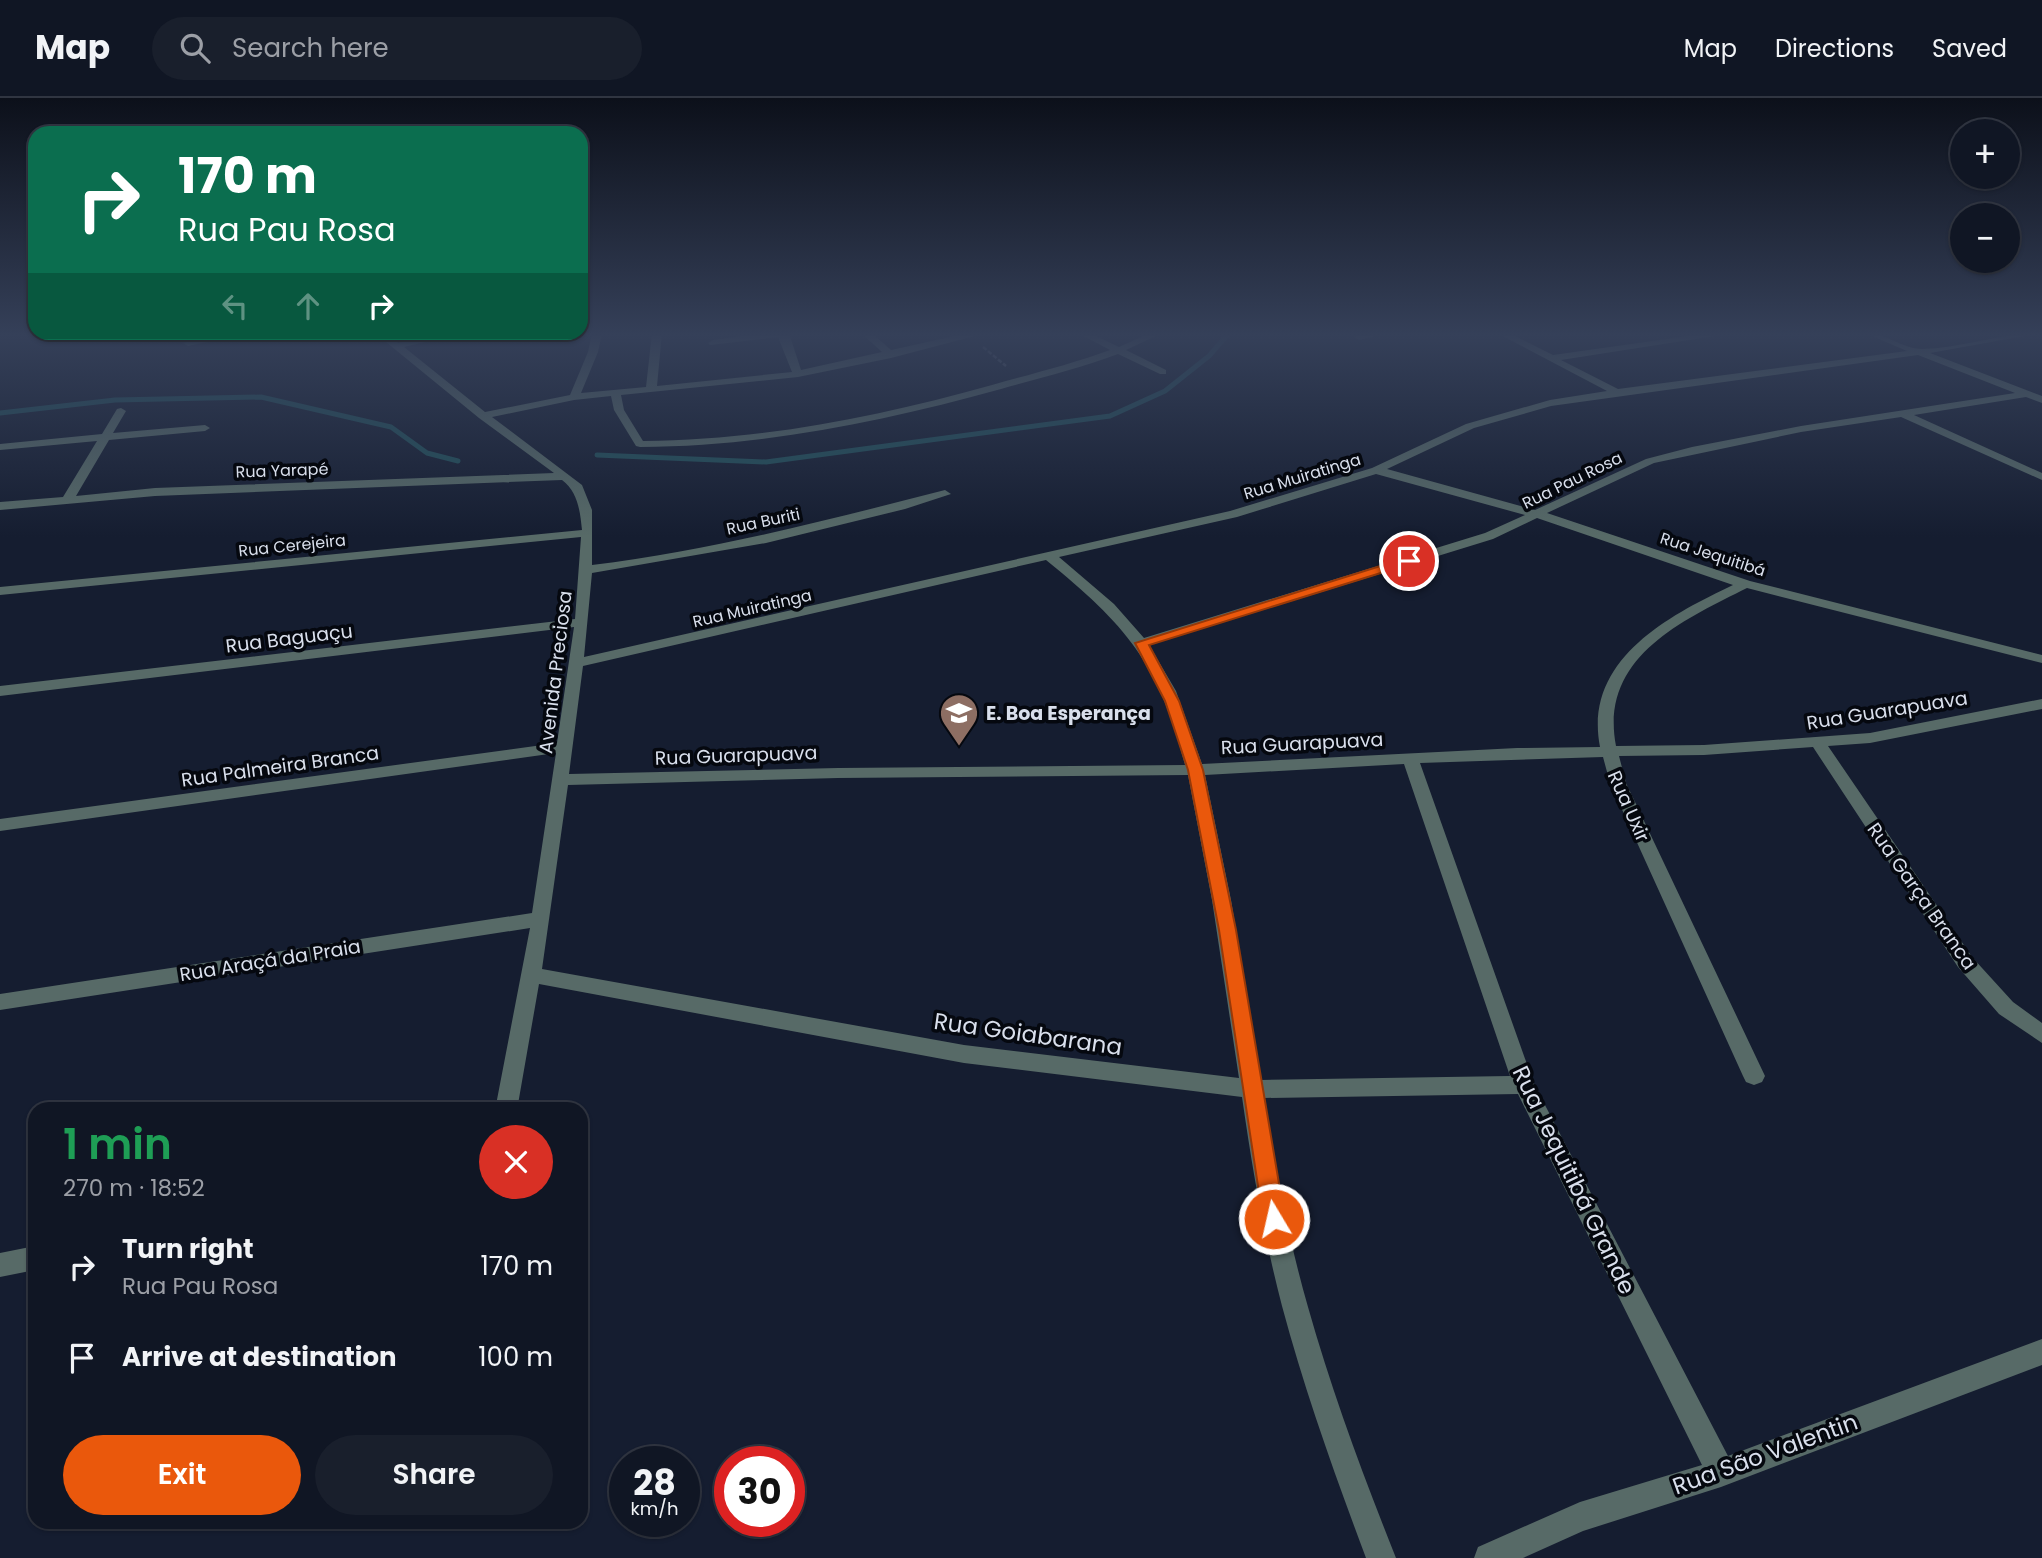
<!DOCTYPE html>
<html lang="en">
<head>
<meta charset="utf-8">
<style>
  :root { --surface:#101624; --page:#191f2c; --text:#f1f3f6; --muted:#9c9fa6; --line:#303541; --accent:#ea580c }
  body { margin:0; font-family:Poppins,sans-serif; background:var(--page); color:var(--text); height:100vh; display:flex; flex-direction:column; font-size:26px; white-space:nowrap }
  * { box-sizing:border-box; margin:0 }
  p { font-size:23px; color:var(--muted) }
  .icon { flex:none; width:38px; height:38px; fill:none; stroke:currentColor; stroke-width:2; stroke-linecap:round; stroke-linejoin:round }
  .map { position:relative; flex:1; overflow:hidden }
  .side { position:absolute; left:28px; top:1004px; width:560px; height:427px; display:flex; flex-direction:column; background:var(--surface); border-radius:21px; box-shadow:0 2px 5px #0004,0 0 0 2px var(--line) }
  .side>* { flex:none }
  .hud { position:absolute; left:28px; top:28px; width:560px; height:214px; border-radius:21px; box-shadow:0 2px 5px #0004,0 0 0 2px var(--line); background:#0b6e4f; color:#fff; overflow:hidden }
  .fabs { position:absolute; left:1950px; top:21px; display:grid; gap:14px }
  .fabs a { display:grid; place-items:center; width:70px; height:70px; border-radius:50%; background:var(--surface); box-shadow:0 2px 5px #0004,0 0 0 2px var(--line); font-size:35px }
  .speed { position:absolute; left:609px; top:1348px; display:flex; gap:14px; font-size:35px; font-weight:700; text-align:center }
  .speed>* { display:grid; place-content:center; width:91px; height:91px; border-radius:50%; background:var(--surface); box-shadow:0 2px 5px #0004,0 0 0 2px var(--line); line-height:1 }
  .speed small { font-size:18px; font-weight:400 }
  .speed .limit { border:10px solid #d22; background:#fff; color:#111 }
  .pin { position:absolute; display:grid; place-items:center; width:60px; height:60px; color:#fff; margin:-30px; border:4px solid #fff; border-radius:50%; box-shadow:0 2px 7px #0007 }
  .me { position:absolute; width:77px; margin:-38px; rotate:351deg; stroke-linejoin:round; filter:drop-shadow(0 0 5px #0008) }
  .turn { display:flex; align-items:center; gap:24px; height:147px; padding:0 35px; font-size:32px }
  .turn .icon { width:91px; height:91px; stroke-width:2.5 }
  .turn b { display:block; font-size:49px; line-height:60px }
  .lanes { display:flex; align-items:center; height:66px; padding:0 35px; background:#0003; justify-content:center; gap:35px; direction:ltr }
  .lanes .off { opacity:.35 }
  .round { display:grid; place-items:center; flex:none; width:74px; height:74px; border-radius:37px; background:var(--page) }
  .overview { display:flex; align-items:center; justify-content:space-between; height:119px; padding:0 35px }
  h1 { font-size:42px; font-weight:600; line-height:52px; color:#1e9e55 }
  .action { display:flex; gap:14px; margin-top:auto; padding:14px 35px }
  .action a { flex:1; height:80px; border-radius:42px; background:var(--accent); color:#fff; font-size:28px; font-weight:600; line-height:80px; text-align:center }
  .action a+a { background:var(--page); color:var(--text) }
  ul { padding:0; list-style:none }
  li { display:flex; align-items:center; gap:21px; height:91px; padding:0 35px }
  li div { flex:1 }
  li b { display:block; font-size:26px }
  li em { font-style:normal }
  header { display:flex; align-items:center; gap:42px; box-sizing:border-box; height:98px; padding:0 35px; background:var(--surface); border-bottom:2px solid var(--line) }
  header strong { font-size:33px }
  nav { display:flex; gap:38px; margin-inline-start:auto; font-size:24px }
  .search { width:490px; height:63px; background:var(--page); display:flex; align-items:center; gap:18px; box-sizing:border-box; padding:0 24px; border-radius:38px; color:var(--muted); font-size:26px }
  .map>svg:first-child { display:block }
  .lines { fill:none; stroke-linecap:round; stroke-linejoin:round }
  .stream { stroke:#215059; stroke-width:5 }
  .path { stroke:#535a6b; stroke-width:2.5; stroke-dasharray:4.5 2; stroke-linecap:butt }
  .minor { fill:#576a67; fill-rule:evenodd }
  .route { fill:#ea580c; stroke:#983908; stroke-width:2 }
  .labels { text-anchor:middle; stroke-width:7; stroke-linejoin:round; paint-order:stroke }
  .far-street-label { font-size:16px; fill:#d9dfec; stroke:#05080f }
  .street-label { font-size:19px; fill:#d9dfec; stroke:#05080f }
  .poi-label { font-size:19px; font-weight:bold; fill:#d9dfec; stroke:#05080f; text-anchor:start }
  .near-street-label { font-size:23px; fill:#d9dfec; stroke:#05080f }
</style>
</head>
<body>
<header>
<strong>Map</strong>
<div class="search"><svg class="icon" aria-label="search" viewBox="0 0 24 24"><circle cx="10" cy="10" r="6"/><path d="M15 15l6 6"/></svg>Search here</div>
<nav><a>Map</a><a>Directions</a><a>Saved</a></nav>
</header>
<div class="map">
<svg width="2042" height="1460" viewBox="0 0 2042 1460">
  <rect width="100%" height="100%" fill="#151d30"/>
  <g class="lines">
    <g class="stream">
      <polyline points="0,315 115,302 261,299 391,329 427,355 458,363"/>
      <polyline points="597,357 766,364 1110,318 1165,293 1209,258 1229,235"/>
    </g>
    <polyline class="path" points="983,249 1006,268"/>
    <g class="minor">
      <polygon points="169,235 179,235 181,237 176,240"/>
      <polygon points="228,235 249,235 188,248 183,245"/>
      <path d="M375,235H386L398,245L444,235H462L404,249L485,314L570,297L588,254L592,235H602L598,254L581,295L646,289L652,235H662L657,288L792,274L778,239L710,247L708,245L713,242L764,235H789L801,272L882,254L861,235H872L891,252L968,235H986L891,260L798,279L621,297L624,312L643,343C763,342 877,319 992,287C1031,276 1072,266 1110,252L1078,235H1090L1119,249L1150,235H1162L1126,252L1166,272V276H1160L1118,256C1080,270 1040,280 1001,291C882,324 764,348 640,349L636,348L614,312L611,298L574,302L492,319L582,387L592,412V467C713,452 828,422 945,392L951,396L905,411L766,445L592,475L584,559L1230,413L1372,370L1466,326L1550,302L1607,293L1497,235H1509L1553,257L1709,235H1734L1561,262L1618,291L1907,253L1865,235C1886,235 1903,251 1922,251C1961,250 2000,235 2041,235L1930,255L2042,298V305L2026,299L1914,317L2042,375V382L1901,319L1801,334L1654,365L1547,415L1750,483L2042,557V565L1747,490C1681,523 1599,560 1616,648L1704,647L1870,635L2042,601V611L1870,645L1828,648L1972,859L2013,904L2042,925V945L1999,916L1958,869L1813,649L1704,657L1619,658L1626,685L1765,978L1762,984L1754,987L1746,984L1743,978L1610,685L1603,659L1420,665L1534,986L1728,1358L2042,1241V1267L1721,1389L1583,1433L1523,1460H1474L1478,1449L1580,1404L1702,1367L1518,996L1264,1000C1276,1070 1288,1140 1308,1209C1332,1294 1363,1377 1396,1460H1366C1335,1377 1305,1294 1282,1208C1264,1139 1252,1069 1242,999L964,965L539,886L517,1012H495L530,830L0,912V896L532,815L556,655L0,733V721L557,645L574,529L0,598V588L575,521L581,439L0,497V489L582,432C580,413 578,394 562,382L155,398L0,412V404L63,399L97,343L0,352V346L102,336L117,311L121,310L126,313L113,335L205,327L210,330L205,333L109,342L76,398L155,390L554,375L479,320ZM1918,257L2015,295L1801,328L1692,349L1646,361L1535,412L1387,371L1474,330L1551,308ZM1376,376L1525,417L1485,435L1144,540L1114,506L1059,459L1237,419ZM1537,420L1733,487C1668,518 1583,562 1600,649L1517,650L1202,666L1176,593L1149,547L1493,441ZM1046,462C1126,527 1159,565 1185,667L838,670L569,676L583,568ZM1404,666L1510,978L1261,982L1231,802L1205,677ZM1188,677L1212,802L1239,980L964,947L542,871L568,687L838,680Z"/>
      <polygon points="1366,235 1387,235 1359,242 1354,239"/>
      <polygon points="35,1148 35,1172 0,1179 0,1155"/>
    </g>
  </g>
  <linearGradient id="sky" x2="0" y2="1"><stop stop-color="#0c101a"/><stop offset="0.54" stop-color="#354059"/><stop offset="1" stop-color="#354059" stop-opacity="0"/></linearGradient>
  <rect width="2042" height="439" fill="url(#sky)"/>
  <polygon class="route" points="1409,459 1413,460 1413,465 1149,547 1179,603 1203,672 1236,832 1285,1121 1282,1129 1274,1132 1266,1129 1263,1121 1219,832 1188,672 1165,603 1135,545"/>
  <defs>
    <g id="school-pin" transform="scale(2.0125)"><path d="M0 17L-7.5 6A9.5 9.5 0 1 1 7.5 6Z" fill="#8d6e63" stroke="#05080f"/><path d="M0-5L7-2L0 1L-7-2ZM-4 1L0 2.5L4 1V4Q0 6-4 4Z" fill="#fff"/></g>
  </defs>
  <g fill-rule="evenodd">
    <use href="#school-pin" x="959" y="615"/>
  </g>
  <g class="labels">
    <g class="far-street-label">
      <text transform="translate(282 372) rotate(-2)" y="6">Rua Yarapé</text>
      <text transform="translate(1302 378) rotate(-17)" y="6">Rua Muiratinga</text>
      <text transform="translate(1572 382) rotate(-26)" y="6">Rua Pau Rosa</text>
      <text transform="translate(763 423) rotate(-12)" y="6">Rua Buriti</text>
      <text transform="translate(292 447) rotate(-6)" y="6">Rua Cerejeira</text>
      <text transform="translate(1713 456) rotate(18)" y="6">Rua Jequitibá</text>
      <text transform="translate(752 510) rotate(-13)" y="6">Rua Muiratinga</text>
    </g>
    <g class="street-label">
      <text transform="translate(289 540) rotate(-7)" y="7">Rua Baguaçu</text>
      <text transform="translate(555 574) rotate(-83)" y="7">Avenida Preciosa</text>
      <text transform="translate(1887 612) rotate(-9)" y="7">Rua Guarapuava</text>
      <text transform="translate(1302 645) rotate(-3)" y="7">Rua Guarapuava</text>
      <text transform="translate(736 657) rotate(-2)" y="7">Rua Guarapuava</text>
      <text transform="translate(280 668) rotate(-8)" y="7">Rua Palmeira Branca</text>
      <text transform="translate(1629 708) rotate(66)" y="7">Rua Uxir</text>
      <text transform="translate(1922 798) rotate(55)" y="7">Rua Garça Branca</text>
      <text transform="translate(270 862) rotate(-9)" y="7">Rua Araçá da Praia</text>
    </g>
    <g class="poi-label">
      <text x="986" y="622">E. Boa Esperança</text>
    </g>
    <g class="near-street-label">
      <text transform="translate(1028 936) rotate(8)" y="8">Rua Goiabarana</text>
      <text transform="translate(1574 1082) rotate(64)" y="8">Rua Jequitibá Grande</text>
      <text transform="translate(1765 1356) rotate(-20)" y="8">Rua São Valentin</text>
    </g>
  </g>
</svg>
<div class="fabs">
<a>+</a>
<a>−</a>
</div>
<div class="speed"><div>28<small>km/h</small></div><div class="limit">30</div></div>
<div class="pin" style="left:1409px;top:463px;background:#d93025"><svg class="icon" aria-label="arrive" viewBox="0 0 24 24"><path d="M6 21V4h12l-3 4 3 4H6"/></svg></div>
<svg class="me" style="left:1274px;top:1121px" viewBox="-20 -20 40 40"><circle r="17" fill="#ea580c" stroke="#fff" stroke-width="3"/><path d="M0-11L8 9 0 5-8 9z" fill="#fff"/></svg>
<div class="hud">
<div class="turn"><svg class="icon" aria-label="right" viewBox="0 0 24 24"><path d="M7 20v-9h11M14 6l5 5-5 5"/></svg><div><b>170 m</b>Rua Pau Rosa</div></div>
<div class="lanes"><svg class="icon off" aria-label="left" viewBox="0 0 24 24"><path d="M17 20v-9H6M10 6l-5 5 5 5"/></svg><svg class="icon off" aria-label="ahead" viewBox="0 0 24 24"><path d="M12 20V5M6 11l6-6 6 6"/></svg><svg class="icon" aria-label="right" viewBox="0 0 24 24"><path d="M7 20v-9h11M14 6l5 5-5 5"/></svg></div>
</div>
<section class="side">
<div class="overview"><div><h1>1 min</h1><p>270 m · 18:52</p></div><a class="round" style="background:#d93025;color:#fff"><svg class="icon" aria-label="close" viewBox="0 0 24 24"><path d="M6 6l12 12M18 6L6 18"/></svg></a></div>
<ul>
<li><svg class="icon" aria-label="right" viewBox="0 0 24 24"><path d="M7 20v-9h11M14 6l5 5-5 5"/></svg><div><b>Turn right</b><p>Rua Pau Rosa</p></div><em>170 m</em></li>
<li><svg class="icon" aria-label="arrive" viewBox="0 0 24 24"><path d="M6 21V4h12l-3 4 3 4H6"/></svg><div><b>Arrive at destination</b></div><em>100 m</em></li>
</ul>
<div class="action"><a>Exit</a><a>Share</a></div>
</section>
</div>
</body>
</html>
